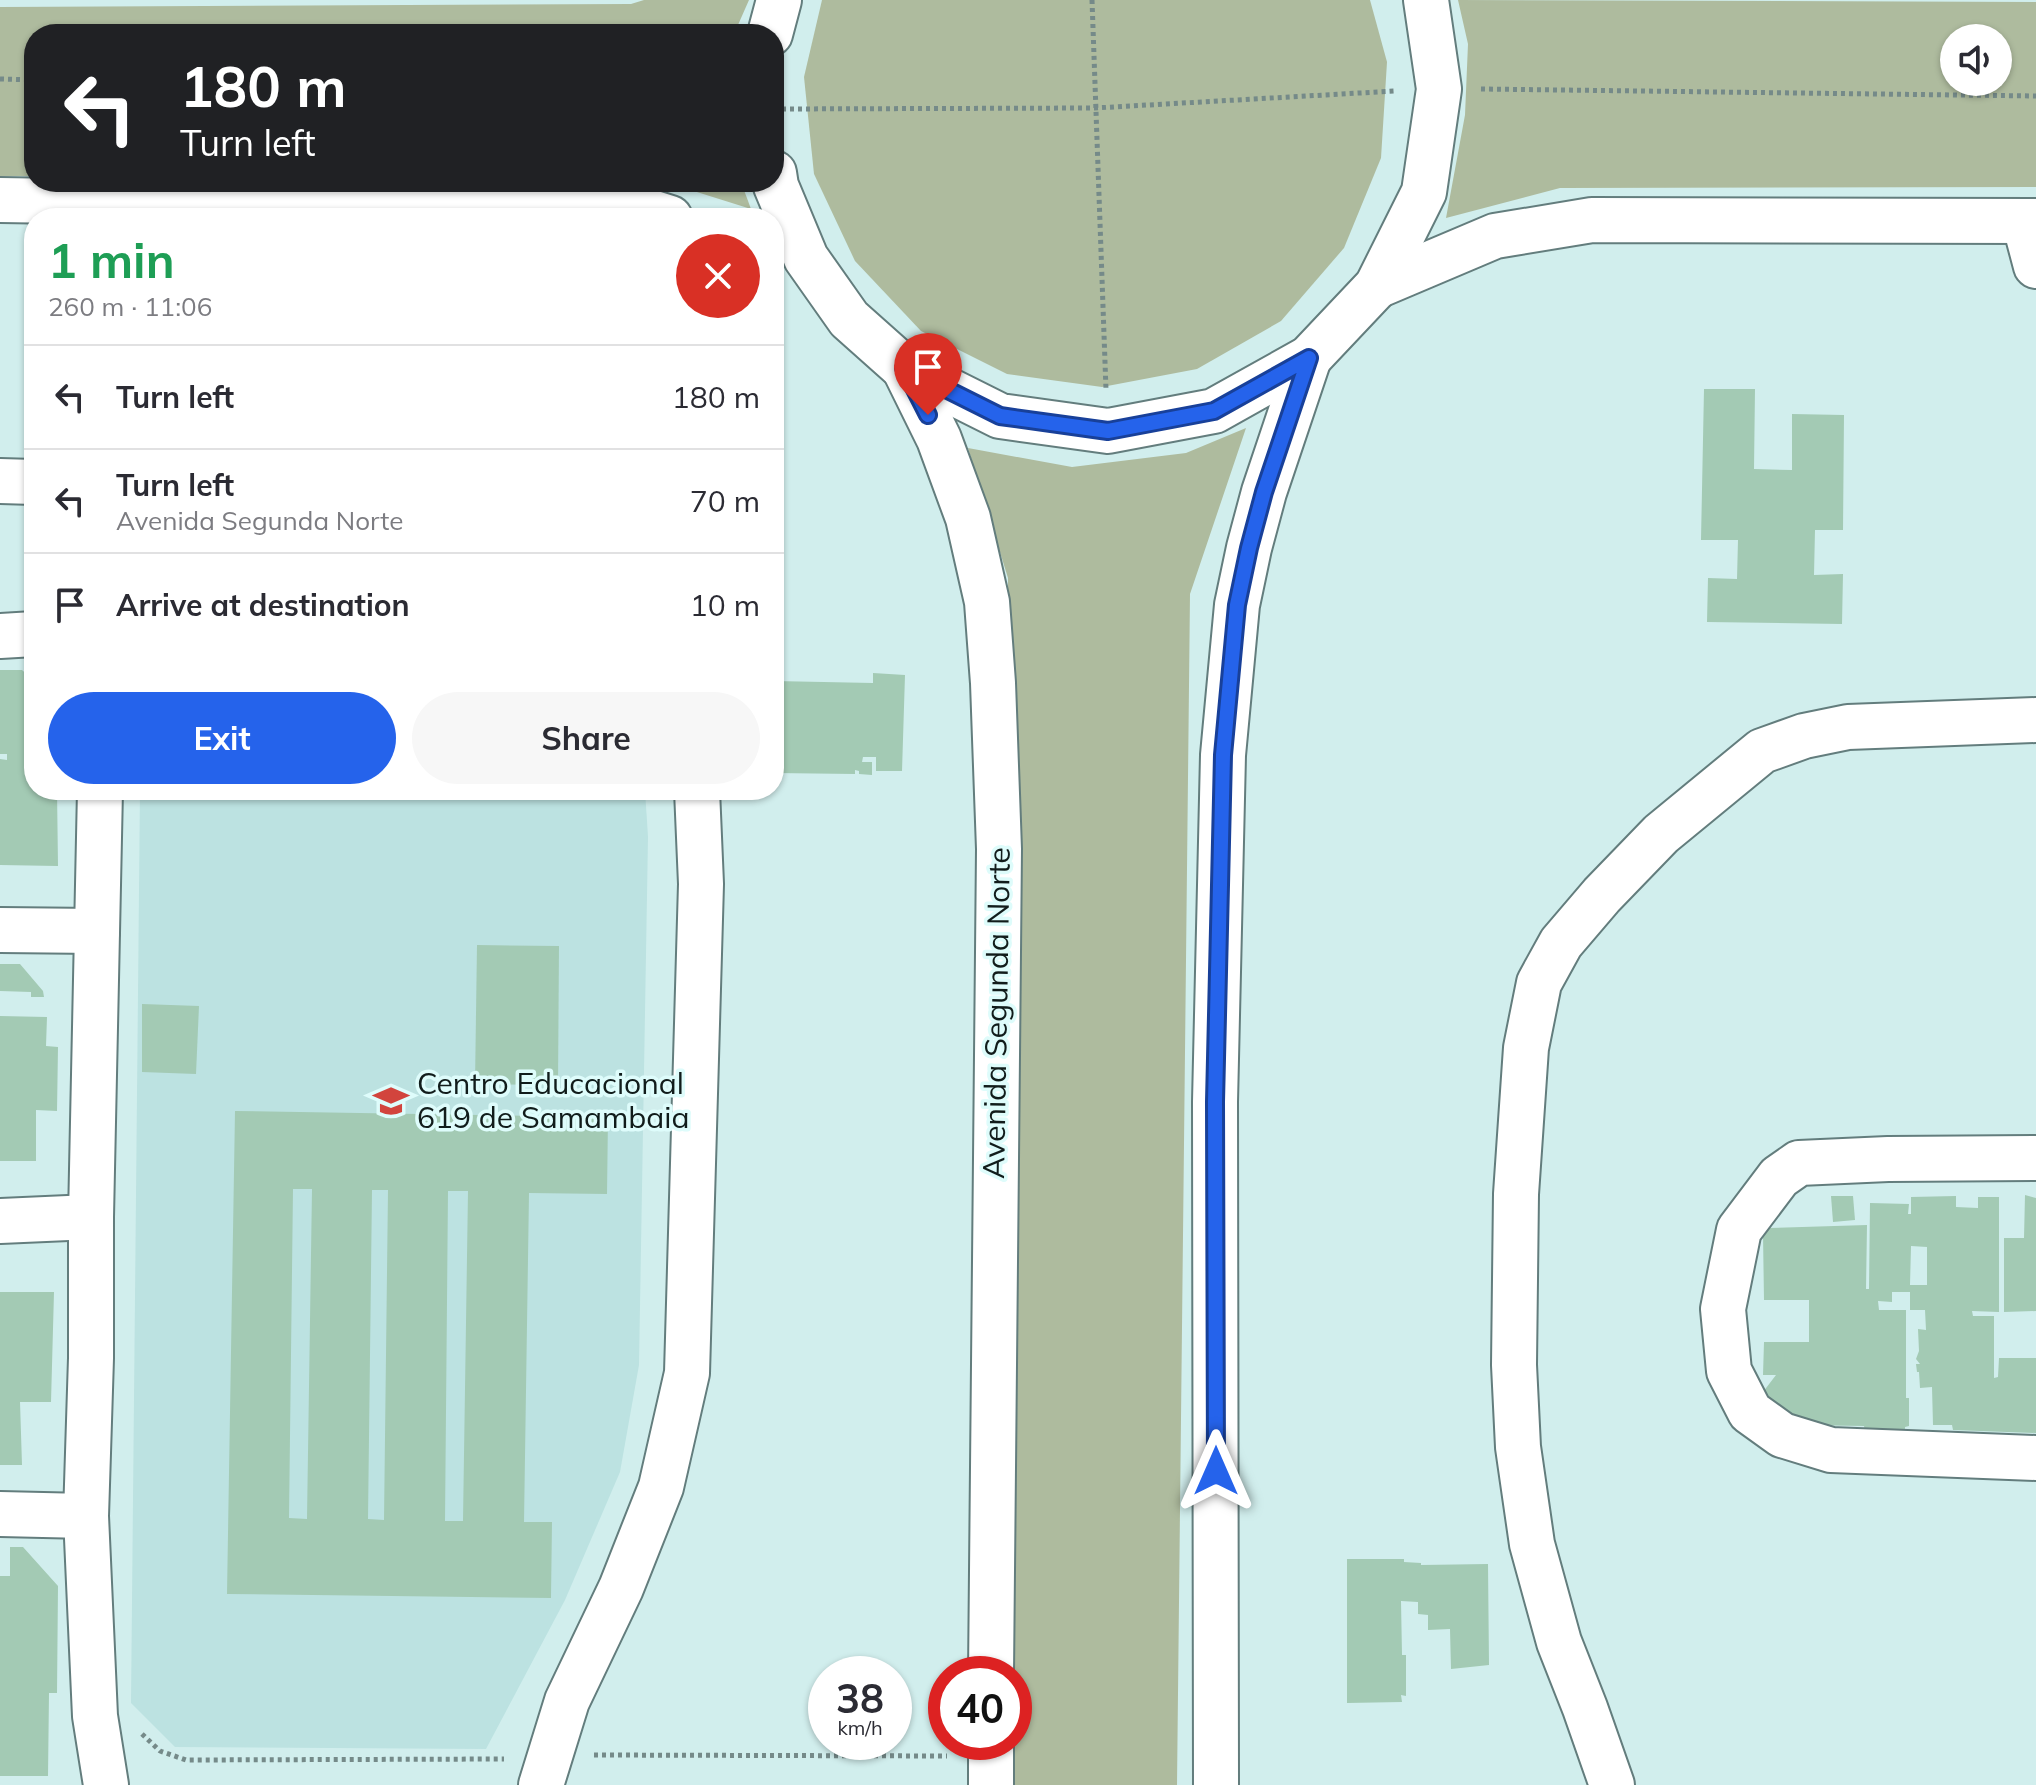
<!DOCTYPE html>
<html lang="en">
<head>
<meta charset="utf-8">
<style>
  :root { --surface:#fff; --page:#f7f7f7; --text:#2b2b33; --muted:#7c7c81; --line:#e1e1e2; --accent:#2563eb }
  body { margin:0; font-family:Mulish,sans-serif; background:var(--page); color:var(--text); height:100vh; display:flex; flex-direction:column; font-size:30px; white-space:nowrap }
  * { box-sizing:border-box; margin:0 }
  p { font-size:26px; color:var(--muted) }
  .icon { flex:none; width:44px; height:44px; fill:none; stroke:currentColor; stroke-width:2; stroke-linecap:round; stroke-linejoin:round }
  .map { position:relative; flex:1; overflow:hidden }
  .side { position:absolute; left:24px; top:208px; width:760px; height:592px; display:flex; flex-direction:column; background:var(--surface); border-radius:32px; box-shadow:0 2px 6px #0004 }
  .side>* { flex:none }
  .hud { position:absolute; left:24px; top:24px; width:760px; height:168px; border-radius:32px; box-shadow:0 2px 6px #0004; background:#202124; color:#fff; overflow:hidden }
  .tools { position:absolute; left:1940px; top:24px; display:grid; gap:16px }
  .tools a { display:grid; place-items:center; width:72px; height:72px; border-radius:50%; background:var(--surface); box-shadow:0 2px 6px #0004; font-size:40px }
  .speed { position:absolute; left:808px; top:1656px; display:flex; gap:16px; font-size:40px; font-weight:700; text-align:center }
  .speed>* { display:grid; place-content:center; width:104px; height:104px; border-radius:50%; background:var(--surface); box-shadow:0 2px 6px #0004; line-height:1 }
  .speed small { font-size:20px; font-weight:400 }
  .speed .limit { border:12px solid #d22; background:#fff; color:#111 }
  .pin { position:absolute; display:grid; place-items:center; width:68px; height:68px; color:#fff; margin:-82px -34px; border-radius:50% 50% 50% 0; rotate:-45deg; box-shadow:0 0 8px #0007 }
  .pin .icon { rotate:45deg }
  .me { position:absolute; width:88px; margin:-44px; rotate:0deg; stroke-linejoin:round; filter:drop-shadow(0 0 6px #0008) }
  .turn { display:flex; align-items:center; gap:28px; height:168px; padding:0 24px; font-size:36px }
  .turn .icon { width:104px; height:104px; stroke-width:2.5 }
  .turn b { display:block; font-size:56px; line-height:68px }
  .round { display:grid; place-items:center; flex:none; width:84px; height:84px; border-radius:42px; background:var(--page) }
  .headline { display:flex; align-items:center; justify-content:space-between; height:136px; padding:0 24px }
  h1 { font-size:48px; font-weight:700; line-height:60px; color:#1e9e55 }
  .primary-button { display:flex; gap:16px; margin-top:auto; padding:16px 24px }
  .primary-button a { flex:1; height:92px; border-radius:48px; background:var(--accent); color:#fff; font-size:32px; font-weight:700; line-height:92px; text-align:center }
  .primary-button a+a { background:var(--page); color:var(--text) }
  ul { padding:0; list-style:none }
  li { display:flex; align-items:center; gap:24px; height:104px; padding:0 24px; border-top:2px solid var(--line) }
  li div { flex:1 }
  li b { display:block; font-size:30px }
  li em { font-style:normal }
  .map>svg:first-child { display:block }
  .built { fill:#bce2e1 }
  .green { fill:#aebb9e; fill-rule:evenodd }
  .building { fill:#a3cab4; fill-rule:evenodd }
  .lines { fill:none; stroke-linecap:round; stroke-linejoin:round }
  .minor-casing { stroke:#637d7d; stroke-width:48 }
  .tertiary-casing { stroke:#637d7d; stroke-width:48 }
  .secondary-casing { stroke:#637d7d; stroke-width:48 }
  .path { stroke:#758a89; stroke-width:5; stroke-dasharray:4 4; stroke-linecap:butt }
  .minor { stroke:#fff; stroke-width:44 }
  .tertiary { stroke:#fff; stroke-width:44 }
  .secondary { stroke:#fff; stroke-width:44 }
  .route-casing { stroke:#184099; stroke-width:20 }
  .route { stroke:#2563eb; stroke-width:14 }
  .labels { text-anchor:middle; stroke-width:7; stroke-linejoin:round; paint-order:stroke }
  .street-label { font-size:30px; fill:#111c1b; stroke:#defcfb }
  .poi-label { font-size:30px; fill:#111c1b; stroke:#defcfb; text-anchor:start }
</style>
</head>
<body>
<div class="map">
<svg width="2036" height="1785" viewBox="0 0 2036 1785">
  <rect width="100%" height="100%" fill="#d1eeed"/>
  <polygon class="built" points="140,790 645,790 648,837 639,1365 620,1472 565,1600 486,1749 175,1747 131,1703"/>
  <g class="green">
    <polygon points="644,0 749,0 734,34 34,34 34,176 0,176 0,7 631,4"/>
    <polygon points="822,0 1370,0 1387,62 1381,158 1344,248 1281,321 1197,369 1102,387 1007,374 921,331 855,261 814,174 804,77"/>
    <path d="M1458,0L2036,2V187L1560,188L1446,218L1465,115L1468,44ZM1954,38H1998V82H1954Z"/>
    <polygon points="665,182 741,182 751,209"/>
    <polygon points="1246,428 1190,594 1177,1785 1005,1785 1005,1742 1014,1742 1014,1674 1005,1674 1008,578 968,448 1072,467 1186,453"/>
  </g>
  <g class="building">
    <polygon points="1704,389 1755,389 1754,469 1792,470 1792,414 1844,415 1843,530 1815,530 1814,575 1843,574 1842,624 1707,622 1708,578 1737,579 1738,540 1701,540"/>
    <polygon points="0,670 22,670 34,681 34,709 25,709 26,720 34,720 34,790 57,790 58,866 0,865 0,759 7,760 7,754 0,754"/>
    <polygon points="873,673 905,675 902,771 876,771 876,757 863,757 862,762 872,762 872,775 859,774 859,771 855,770 855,774 774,773 774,681 873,683"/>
    <polygon points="477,945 559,946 558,1085 475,1084"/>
    <polygon points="0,964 20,964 43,991 44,997 31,997 31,992 0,991"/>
    <polygon points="142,1004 199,1006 196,1074 142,1072"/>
    <polygon points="0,1016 47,1017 46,1046 58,1047 57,1111 36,1110 36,1161 0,1161"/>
    <path d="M235,1111L608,1117L607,1194L529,1193L524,1522H552L551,1598L227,1594ZM293,1189H312L307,1519L289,1518ZM372,1190H388L384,1520L368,1519ZM448,1191H468L463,1521H445Z"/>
    <polygon points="2025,1195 2036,1198 2036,1311 2004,1312 2004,1238 2024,1238"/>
    <polygon points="1831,1196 1853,1196 1855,1220 1833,1222"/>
    <path d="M1956,1196V1207L1978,1208V1197H1999V1312L1972,1311L1973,1316H1994V1378L1998,1377L1999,1358H2036V1433L1953,1430L1952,1425H1933L1932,1387L1920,1388L1919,1372H1917L1916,1364H1920L1916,1359L1919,1351L1918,1329L1926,1330L1925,1310H1910V1292H1892V1302L1878,1301L1879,1310H1906V1398H1909V1426L1905,1427V1432L1865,1431L1864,1426L1800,1425L1763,1392L1776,1375H1763L1764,1342H1809V1300H1764L1763,1234L1768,1228L1867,1225L1866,1289H1869L1870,1203L1909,1204L1908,1214H1911V1197ZM1911,1246L1927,1247V1285H1910Z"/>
    <polygon points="0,1292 54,1292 51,1402 20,1402 22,1465 0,1465"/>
    <polygon points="10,1547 23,1547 58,1586 57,1693 49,1693 48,1776 0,1776 0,1576 10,1576"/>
    <polygon points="1347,1559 1404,1559 1404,1562 1421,1563 1421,1565 1488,1564 1489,1665 1451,1669 1450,1629 1428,1630 1428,1615 1418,1614 1418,1602 1401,1601 1402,1655 1406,1655 1406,1696 1401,1695 1402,1702 1347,1703"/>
  </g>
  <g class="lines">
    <g class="minor-casing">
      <g id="minor">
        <polyline points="0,200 253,204 480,199 553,202 651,212 670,218"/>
        <polyline points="2024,221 2036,266"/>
        <polyline points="0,481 34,482"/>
        <polyline points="0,636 34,634"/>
        <polyline points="100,790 91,1217 91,1358 86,1516 95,1716 106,1785"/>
        <polyline points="0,930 97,931"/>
        <polyline points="2036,1158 1888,1159 1799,1163 1779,1177 1739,1230 1723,1309 1729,1371 1750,1412 1782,1435 1831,1450 2036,1458"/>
        <polyline points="0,1221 91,1217"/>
        <polyline points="0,1514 86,1516"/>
        <polyline points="541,1785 567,1701 621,1588 661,1487 687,1373 701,884 697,790"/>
        <polyline points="1612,1785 1585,1708 1559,1642 1532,1544 1518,1447 1514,1365 1516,1194 1526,1048 1539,983 1561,943 1602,895 1661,834 1762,751 1804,736 1848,727 2036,720"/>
      </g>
    </g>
    <g class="tertiary-casing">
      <g id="tertiary">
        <polyline points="904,368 939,439 968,518 987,602 993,683 999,849 991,1674"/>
        <polyline points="991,1785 991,1742"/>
        <polyline points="1216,1785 1215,1102 1223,755 1237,605 1249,548 1264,492 1309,358"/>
      </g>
    </g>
    <g class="secondary-casing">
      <g id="secondary">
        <polyline points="770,34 779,0"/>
        <polyline points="774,173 776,186 806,258 849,319 904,368 1000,416 1108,431 1214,411 1309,358 1377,286 1424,192 1439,89 1426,0"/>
        <polyline points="1377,286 1495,236 1592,220 2036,221"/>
      </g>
    </g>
    <g class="path">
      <polyline points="1092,0 1106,390"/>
      <polyline points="0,79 34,80"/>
      <polyline points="1481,89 2036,96"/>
      <polyline points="774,109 1095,108 1395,91"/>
      <polyline points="142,1734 160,1751 186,1760 504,1759"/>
      <polyline points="594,1755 947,1756"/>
    </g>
    <use href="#minor" class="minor"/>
    <use href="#tertiary" class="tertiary"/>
    <use href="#secondary" class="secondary"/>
  </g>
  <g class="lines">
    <g class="route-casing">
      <polyline id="route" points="928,415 904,368 1000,416 1108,431 1214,411 1309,358 1264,492 1249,548 1237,605 1223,755 1215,1102 1216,1471"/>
    </g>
    <use href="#route" class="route"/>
  </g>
  <defs>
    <g id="school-bare" transform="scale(2.76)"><path d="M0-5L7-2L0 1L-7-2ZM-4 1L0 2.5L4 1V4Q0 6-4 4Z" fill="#d2443d" stroke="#defcfb" stroke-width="2.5" paint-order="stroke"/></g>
  </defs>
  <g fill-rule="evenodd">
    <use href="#school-bare" x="391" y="1101"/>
  </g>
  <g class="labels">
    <g class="street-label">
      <text transform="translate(997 1013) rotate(-89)" y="10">Avenida Segunda Norte</text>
    </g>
    <g class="poi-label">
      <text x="417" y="1094">Centro Educacional<tspan x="417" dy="34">619 de Samambaia</tspan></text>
    </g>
  </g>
</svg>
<div class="tools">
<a><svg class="icon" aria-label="sound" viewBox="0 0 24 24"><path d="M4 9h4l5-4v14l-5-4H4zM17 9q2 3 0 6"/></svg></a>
</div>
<div class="speed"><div>38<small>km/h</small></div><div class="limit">40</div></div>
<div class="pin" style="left:928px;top:415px;background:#d93025"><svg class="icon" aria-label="arrive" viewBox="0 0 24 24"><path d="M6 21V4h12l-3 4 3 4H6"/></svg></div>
<svg class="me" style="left:1216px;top:1471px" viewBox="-20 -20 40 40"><path d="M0-17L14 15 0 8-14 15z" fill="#2563eb" stroke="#fff" stroke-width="4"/></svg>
<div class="hud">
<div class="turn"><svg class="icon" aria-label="left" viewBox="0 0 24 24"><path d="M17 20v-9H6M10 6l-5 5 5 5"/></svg><div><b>180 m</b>Turn left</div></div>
</div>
<section class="side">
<div class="headline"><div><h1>1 min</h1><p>260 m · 11:06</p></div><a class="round" style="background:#d93025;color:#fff"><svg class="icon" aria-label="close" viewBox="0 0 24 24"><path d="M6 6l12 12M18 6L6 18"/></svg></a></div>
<ul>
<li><svg class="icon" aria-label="left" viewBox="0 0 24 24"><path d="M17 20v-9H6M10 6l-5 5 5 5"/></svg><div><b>Turn left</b></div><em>180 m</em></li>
<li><svg class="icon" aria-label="left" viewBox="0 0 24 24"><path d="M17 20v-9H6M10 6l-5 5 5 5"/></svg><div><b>Turn left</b><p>Avenida Segunda Norte</p></div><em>70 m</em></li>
<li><svg class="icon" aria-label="arrive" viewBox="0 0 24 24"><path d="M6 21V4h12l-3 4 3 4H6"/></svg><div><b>Arrive at destination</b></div><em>10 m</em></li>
</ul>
<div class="primary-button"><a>Exit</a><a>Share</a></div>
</section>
</div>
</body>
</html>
